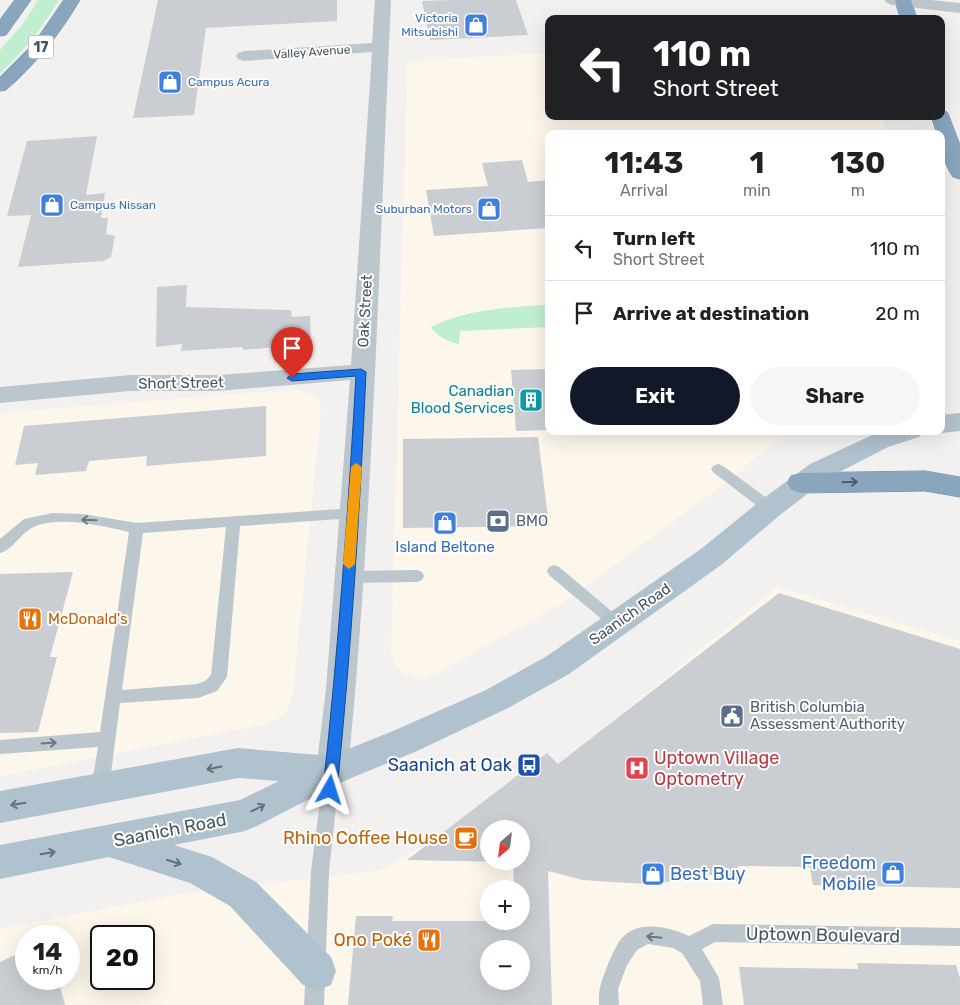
<!DOCTYPE html>
<html lang="en">
<head>
<meta charset="utf-8">
<style>
  :root { --surface:#fff; --page:#f6f6f6; --text:#202124; --muted:#757577; --line:#e0e0e0; --accent:#111827 }
  body { margin:0; font-family:Rubik,sans-serif; background:var(--page); color:var(--text); height:100vh; display:flex; flex-direction:column; font-size:19px; white-space:nowrap }
  * { box-sizing:border-box; margin:0 }
  p { font-size:16px; color:var(--muted) }
  .icon { flex:none; width:28px; height:28px; fill:none; stroke:currentColor; stroke-width:2; stroke-linecap:round; stroke-linejoin:round }
  .map { position:relative; flex:1; overflow:hidden }
  .panel { position:absolute; left:545px; top:130px; width:400px; height:305px; display:flex; flex-direction:column; background:var(--surface); border-radius:10px; box-shadow:0 5px 20px #0002 }
  .panel>* { flex:none }
  .top-card { position:absolute; left:545px; top:15px; width:400px; height:105px; border-radius:10px; box-shadow:0 5px 20px #0002; background:#202124; color:#fff; overflow:hidden }
  .needle { width:32px; rotate:208deg }
  .tools { position:absolute; left:480px; top:820px; display:grid; gap:10px }
  .tools a { display:grid; place-items:center; width:50px; height:50px; border-radius:50%; background:var(--surface); box-shadow:0 5px 20px #0002; font-size:25px }
  .speed { position:absolute; left:15px; top:925px; display:flex; gap:10px; font-size:25px; font-weight:700; text-align:center }
  .speed>* { display:grid; place-content:center; width:65px; height:65px; border-radius:50%; background:var(--surface); box-shadow:0 5px 20px #0002; line-height:1 }
  .speed small { font-size:12px; font-weight:400 }
  .speed .limit { border:2px solid #111; border-radius:8px; background:#fff; color:#111 }
  .pin { position:absolute; display:grid; place-items:center; width:42px; height:42px; color:#fff; margin:-51px -21px; border-radius:50% 50% 50% 0; rotate:-45deg; box-shadow:0 0 5px #0007 }
  .pin .icon { rotate:45deg }
  .me { position:absolute; width:55px; margin:-28px; rotate:6deg; stroke-linejoin:round; filter:drop-shadow(0 0 4px #0008) }
  .turn { display:flex; align-items:center; gap:18px; height:105px; padding:0 25px; font-size:22px }
  .turn .icon { width:65px; height:65px; stroke-width:2.5 }
  .turn b { display:block; font-size:35px; line-height:42px }
  .eta { display:flex; justify-content:space-evenly; align-items:center; height:85px; text-align:center }
  .eta b { font-size:30px; font-weight:700; line-height:35px }
  .cta { display:flex; gap:10px; margin-top:auto; padding:10px 25px }
  .cta a { flex:1; height:58px; border-radius:30px; background:var(--accent); color:#fff; font-size:20px; font-weight:700; line-height:58px; text-align:center }
  .cta a+a { background:var(--page); color:var(--text) }
  ul { padding:0; list-style:none }
  li { display:flex; align-items:center; gap:15px; height:65px; padding:0 25px; border-top:1px solid var(--line) }
  li div { flex:1 }
  li b { display:block; font-size:19px }
  li em { font-style:normal }
  .map>svg:first-child { display:block }
  .commercial { fill:#fcf6eb; fill-rule:evenodd }
  .green { fill:#c0efcf }
  .building { fill:#caced3; fill-rule:evenodd }
  .lines { fill:none; stroke-linecap:round; stroke-linejoin:round }
  .highway-casing { stroke:#7491aa; stroke-width:1 }
  .lane { fill:#bcc6cd; fill-rule:evenodd }
  .street { fill:#bcc6cd; fill-rule:evenodd }
  .primary { fill:#b0c2ce; fill-rule:evenodd }
  .highway { fill:#89a6be; fill-rule:evenodd }
  .oneway { stroke:#4e5d68 }
  .oneway2 { stroke:#6b777f }
  .oneway3 { stroke:#62707a }
  .route { fill:#1a73e8; stroke:#114b97 }
  .slow { fill:#f59e0b }
  .labels { text-anchor:middle; stroke-width:4; stroke-linejoin:round; paint-order:stroke }
  .far-shop-label { font-size:12px; fill:#366cbe; stroke:#fff; text-anchor:end }
  .far-street-label { font-size:12px; fill:#48555e; stroke:#fff }
  .shield { fill:#fff; stroke:#7f888e; stroke-width:1 }
  .shield-label { font-size:14px; font-weight:bold; fill:#48555e }
  .street-label { font-size:15px; fill:#48555e; stroke:#fff }
  .culture-label { font-size:15px; fill:#0d838f; stroke:#fff; text-anchor:end }
  .service-label { font-size:15px; fill:#4e5e75; stroke:#fff; text-anchor:start }
  .shop-label { font-size:15px; fill:#366cbe; stroke:#fff }
  .food-label { font-size:15px; fill:#c56008; stroke:#fff; text-anchor:start }
  .near-health-label { font-size:18px; fill:#be3a42; stroke:#fff; text-anchor:start }
  .near-transit-label { font-size:18px; fill:#164399; stroke:#fff; text-anchor:end }
  .near-street-label { font-size:18px; fill:#48555e; stroke:#fff }
  .near-food-label { font-size:18px; fill:#c56008; stroke:#fff; text-anchor:end }
  .near-shop-label { font-size:18px; fill:#366cbe; stroke:#fff; text-anchor:end }
</style>
</head>
<body>
<div class="map">
<svg width="960" height="1005" viewBox="0 0 960 1005">
  <rect width="100%" height="100%" fill="#f3f0f0"/>
  <g class="commercial">
    <polygon points="549,53 549,116 882,116 886,134 549,134 549,431 791,431 748,463 743,470 560,605 437,673 427,677 416,677 405,674 398,669 391,654 407,61"/>
    <polygon points="297,389 315,396 319,400 321,411 293,694 287,710 280,717 268,724 0,776 0,413"/>
    <path d="M777,587L960,641V1005H0V929L180,894L382,870L553,770ZM489,829H521V861H489ZM489,889H521V921H489ZM26,936H69V979H26ZM101,936H144V979H101ZM489,949H521V981H489Z"/>
  </g>
  <g class="green">
    <path d="M38,0H59C43,27 23,52 0,73V50L23,24Z"/>
    <path d="M549,305V327L460,331L459,344C449,343 436,335 431,327C467,309 509,307 549,305Z"/>
  </g>
  <g class="building">
    <polygon points="158,0 337,0 337,21 206,28 194,115 133,118"/>
    <polygon points="450,0 516,0 528,35 430,40 422,1"/>
    <polygon points="97,136 86,195 105,193 101,218 108,218 106,234 115,236 111,257 103,261 18,267 31,215 7,216 27,141"/>
    <polygon points="522,160 528,182 549,180 549,228 434,236 426,190 488,186 482,163"/>
    <polygon points="187,285 186,307 291,310 292,317 310,316 311,344 243,350 243,347 181,351 182,344 156,347 157,287"/>
    <polygon points="549,369 549,430 516,431 511,370"/>
    <polygon points="266,406 266,456 146,466 147,456 89,461 86,471 35,475 38,463 15,465 24,426"/>
    <polygon points="538,437 549,526 403,528 403,439"/>
    <polygon points="73,572 50,657 57,657 38,732 0,733 0,574"/>
    <path d="M779,593L960,649V888L813,885L810,867L738,866L740,883L708,874L684,880L648,884L613,882L583,880L548,871L552,1005H348L356,916H393L392,921H521V889H514L513,862L407,860L547,753L558,764ZM489,829H521V861H489ZM489,949H521V981H489Z"/>
    <polygon points="26,950 26,979 58,979 65,1005 0,1005 0,962"/>
    <polygon points="857,963 956,965 960,978 960,1005 744,1005 739,967 858,969"/>
  </g>
  <g class="lines">
    <g class="highway-casing">
      <g id="highway">
        <polygon points="15,0 31,0 6,35 0,36 0,20"/>
        <path d="M64,0H80C60,34 36,64 6,90L0,91V77L34,43Z"/>
        <polygon points="895,0 911,0 917,19 901,19"/>
        <path d="M941,111L947,112L949,116L960,145V179L953,177C944,165 941,148 941,134H937L931,116H941Z"/>
        <polygon points="925,471 960,477 960,497 925,491 801,493 791,490 787,483 791,476 801,473"/>
      </g>
    </g>
    <g class="lane">
      <polygon points="718,464 723,466 775,504 777,508 775,512 765,512 713,472 711,469 713,466"/>
      <path d="M354,508L359,509L361,513L359,517L354,518L240,526L227,677L217,691L198,698L120,703L109,789L106,794L100,797L94,794L91,789L98,747L0,754V740L100,732L129,532C104,526 53,514 30,529C19,536 12,550 0,553V539L24,519L53,513L83,514L137,523ZM226,527L211,675L205,681L197,684L122,690L143,533Z"/>
      <polygon points="554,565 559,567 621,619 624,623 621,627 616,629 611,627 549,575 547,571 549,567"/>
      <polygon points="417,570 422,572 424,576 422,580 417,582 347,583 342,581 340,577 342,573 347,571"/>
      <polygon points="332,764 338,766 340,771 329,871 324,1005 304,1005 311,871 324,771 326,766"/>
      <path d="M713,924L960,928V946L715,942L702,949L719,978L723,1005H703L700,981L682,953L673,948L648,944L637,950L627,965L618,989L619,1005H599C598,987 602,981 608,964C612,956 616,944 623,937C640,920 669,927 689,936Z"/>
    </g>
    <g class="street">
      <path d="M375,0H391C379,257 373,515 348,771L343,781L332,785L321,781L316,771L326,689L350,380L218,391H130L0,403V387L130,375H218L351,365L372,52L244,61L238,59L236,56L238,53L244,51L372,43Z"/>
      <polygon points="884,0 931,0 960,3 960,13 892,5 887,3"/>
    </g>
    <g class="primary">
      <polygon points="960,413 960,431 941,433 936,431 941,431 941,415"/>
      <polygon points="881,431 923,431 919,437 888,447 828,478 780,515 721,565 569,674 508,708 417,751 344,781 257,826 245,831 174,845 212,857 256,882 331,957 336,971 331,985 317,990 303,985 230,906 190,883 109,857 0,879 0,845 240,800 279,781 238,778 0,823 0,791 238,748 331,756 393,731 486,690 547,656 701,549 760,501 810,464"/>
    </g>
    <use href="#highway" class="highway"/>
  </g>
  <defs><path id="oneway-shaft" d="M-6 0H5M1.5-3L5.5 0L1.5 3" fill="none" stroke-width="1.6" stroke-linecap="round" stroke-linejoin="round" transform="scale(1.25)"/></defs>
  <use class="oneway" href="#oneway-shaft" transform="translate(850 482) rotate(-2)"/>
  <g class="oneway2">
    <use href="#oneway-shaft" transform="translate(89 520) rotate(-178)"/>
    <use href="#oneway-shaft" transform="translate(49 743) rotate(-4)"/>
    <use href="#oneway-shaft" transform="translate(654 937) rotate(-174)"/>
  </g>
  <g class="oneway3">
    <use href="#oneway-shaft" transform="translate(214 768) rotate(169)"/>
    <use href="#oneway-shaft" transform="translate(18 804) rotate(170)"/>
    <use href="#oneway-shaft" transform="translate(258 808) rotate(-27)"/>
    <use href="#oneway-shaft" transform="translate(48 853) rotate(-10)"/>
    <use href="#oneway-shaft" transform="translate(174 862) rotate(18)"/>
  </g>
  <path class="route" d="M361,369L366,372C360,511 351,651 337,790L335,794L330,796L325,794L323,790C338,652 348,514 356,376L292,381L287,378L292,374Z"/>
  <polygon class="slow" points="356,463 362,467 355,564 349,569 343,564 351,467"/>
  <defs>
    <g id="shop-square" transform="scale(1.25)"><rect x="-9" y="-9" width="18" height="18" rx="4" fill="#3f7fe0" stroke="#fff"/><path d="M-5-2.5h2.3a2.7 3.5 0 0 1 5.4 0H5L5.5 6h-11ZM-1.5-2.5h3a1.5 2.3 0 0 0-3 0Z" fill="#fff"/></g>
    <g id="building-square" transform="scale(1.25)"><rect x="-9" y="-9" width="18" height="18" rx="4" fill="#0f9aa8" stroke="#fff"/><path d="M-4-6H4V6H1V3H-1V6H-4ZM-2.5-4.3h1.7v1.8h-1.7ZM.8-4.3h1.7v1.8H.8ZM-2.5-1h1.7V.8h-1.7ZM.8-1h1.7V.8H.8Z" fill="#fff"/></g>
    <g id="bank-square" transform="scale(1.25)"><rect x="-9" y="-9" width="18" height="18" rx="4" fill="#5c6f8a" stroke="#fff"/><path d="M-6-4H6V4H-6ZM0-2.3a2.3 2.3 0 1 0 0 4.6a2.3 2.3 0 1 0 0-4.6Z" fill="#fff"/></g>
    <g id="restaurant-square" transform="scale(1.25)"><rect x="-9" y="-9" width="18" height="18" rx="4" fill="#e8710a" stroke="#fff"/><path d="M-5-6h1v4h1v-4h1v4h1v-4h1v5L-1.5 .5V6h-2V.5L-5-1ZM5-6V6H3V1.5H1.5Q1.5-4 5-6Z" fill="#fff"/></g>
    <g id="civic-square" transform="scale(1.25)"><rect x="-9" y="-9" width="18" height="18" rx="4" fill="#5c6f8a" stroke="#fff"/><path d="M-.6-6.5H3V-4.5H.6V-3L4-1V1h2V6H-6V1h2V-1L-.6-3ZM-1.2 2.5V6h2.4V2.5Z" fill="#fff"/></g>
    <g id="bus-square" transform="scale(1.25)"><rect x="-9" y="-9" width="18" height="18" rx="4" fill="#1a4fb4" stroke="#fff"/><path d="M-5-6H5V4H4V6H2V4H-2V6H-4V4H-5ZM-3.5-4V0h7V-4ZM-3.5 1.2v1.5H-2V1.2ZM2 1.2v1.5H3.5V1.2Z" fill="#fff"/></g>
    <g id="hospital-square" transform="scale(1.25)"><rect x="-9" y="-9" width="18" height="18" rx="4" fill="#e0444e" stroke="#fff"/><path d="M-5-5h3v3.5h4V-5h3V5h-3V1.5h-4V5h-3Z" fill="#fff"/></g>
    <g id="cafe-square" transform="scale(1.25)"><rect x="-9" y="-9" width="18" height="18" rx="4" fill="#e8710a" stroke="#fff"/><path d="M-5.5-4.5H6V0H3Q3 3.5 0 3.5H-2.5Q-5.5 3.5-5.5 0ZM3-3.2v2h1.7v-2ZM-6 4.5H4V6H-6Z" fill="#fff"/></g>
  </defs>
  <g fill-rule="evenodd">
    <use href="#shop-square" x="476" y="25"/>
    <use href="#shop-square" x="170" y="82"/>
    <use href="#shop-square" x="52" y="205"/>
    <use href="#shop-square" x="489" y="209"/>
    <use href="#building-square" x="531" y="400"/>
    <use href="#bank-square" x="498" y="521"/>
    <use href="#shop-square" x="445" y="523"/>
    <use href="#restaurant-square" x="30" y="619"/>
    <use href="#civic-square" x="732" y="716"/>
    <use href="#bus-square" x="529" y="765"/>
    <use href="#hospital-square" x="637" y="768"/>
    <use href="#cafe-square" x="466" y="838"/>
    <use href="#shop-square" x="893" y="873"/>
    <use href="#shop-square" x="653" y="874"/>
    <use href="#restaurant-square" x="429" y="940"/>
  </g>
  <g class="labels">
    <g class="far-shop-label">
      <text x="458" y="22">Victoria<tspan x="458" dy="14">Mitsubishi</tspan></text>
      <text x="188" y="86" text-anchor="start">Campus Acura</text>
      <text x="70" y="209" text-anchor="start">Campus Nissan</text>
      <text x="472" y="213">Suburban Motors</text>
    </g>
    <g class="far-street-label">
      <text transform="translate(312 52) rotate(-4)" y="4">Valley Avenue</text>
    </g>
    <rect class="shield" x="28.5" y="35.5" width="25" height="23" rx="4"/>
    <g class="shield-label">
      <text x="41" y="52">17</text>
    </g>
    <g class="street-label">
      <text transform="translate(365 311) rotate(-87)" y="5">Oak Street</text>
      <text transform="translate(181 383) rotate(-1)" y="5">Short Street</text>
      <text transform="translate(630 614) rotate(-35)" y="5">Saanich Road</text>
    </g>
    <g class="culture-label">
      <text x="514" y="396">Canadian<tspan x="514" dy="17">Blood Services</tspan></text>
    </g>
    <g class="service-label">
      <text x="516" y="526">BMO</text>
      <text x="750" y="712">British Columbia<tspan x="750" dy="17">Assessment Authority</tspan></text>
    </g>
    <g class="shop-label">
      <text x="445" y="552">Island Beltone</text>
    </g>
    <g class="food-label">
      <text x="48" y="624">McDonald's</text>
    </g>
    <g class="near-health-label">
      <text x="654" y="764">Uptown Village<tspan x="654" dy="21">Optometry</tspan></text>
    </g>
    <g class="near-transit-label">
      <text x="512" y="771">Saanich at Oak</text>
    </g>
    <g class="near-street-label">
      <text transform="translate(170 830) rotate(-11)" y="6">Saanich Road</text>
      <text transform="translate(823 935) rotate(1)" y="6">Uptown Boulevard</text>
    </g>
    <g class="near-food-label">
      <text x="448" y="844">Rhino Coffee House</text>
      <text x="412" y="946">Ono Poké</text>
    </g>
    <g class="near-shop-label">
      <text x="876" y="869">Freedom<tspan x="876" dy="21">Mobile</tspan></text>
      <text x="670" y="880" text-anchor="start">Best Buy</text>
    </g>
  </g>
</svg>
<div class="tools">
<a><svg class="needle" viewBox="-14 -14 28 28"><path d="M0-13l5 13h-10z" fill="#e53935"/><path d="M0 13l5-13h-10z" fill="#757577"/></svg></a>
<a>+</a>
<a>−</a>
</div>
<div class="speed"><div>14<small>km/h</small></div><div class="limit">20</div></div>
<div class="pin" style="left:292px;top:378px;background:#d93025"><svg class="icon" aria-label="arrive" viewBox="0 0 24 24"><path d="M6 21V4h12l-3 4 3 4H6"/></svg></div>
<svg class="me" style="left:330px;top:790px" viewBox="-20 -20 40 40"><path d="M0-17L14 15 0 8-14 15z" fill="#1a73e8" stroke="#fff" stroke-width="4"/></svg>
<div class="top-card">
<div class="turn"><svg class="icon" aria-label="left" viewBox="0 0 24 24"><path d="M17 20v-9H6M10 6l-5 5 5 5"/></svg><div><b>110 m</b>Short Street</div></div>
</div>
<section class="panel">
<div class="eta">
<div><b>11:43</b><p>Arrival</p></div>
<div><b>1</b><p>min</p></div>
<div><b>130</b><p>m</p></div>
</div>
<ul>
<li><svg class="icon" aria-label="left" viewBox="0 0 24 24"><path d="M17 20v-9H6M10 6l-5 5 5 5"/></svg><div><b>Turn left</b><p>Short Street</p></div><em>110 m</em></li>
<li><svg class="icon" aria-label="arrive" viewBox="0 0 24 24"><path d="M6 21V4h12l-3 4 3 4H6"/></svg><div><b>Arrive at destination</b></div><em>20 m</em></li>
</ul>
<div class="cta"><a>Exit</a><a>Share</a></div>
</section>
</div>
</body>
</html>
